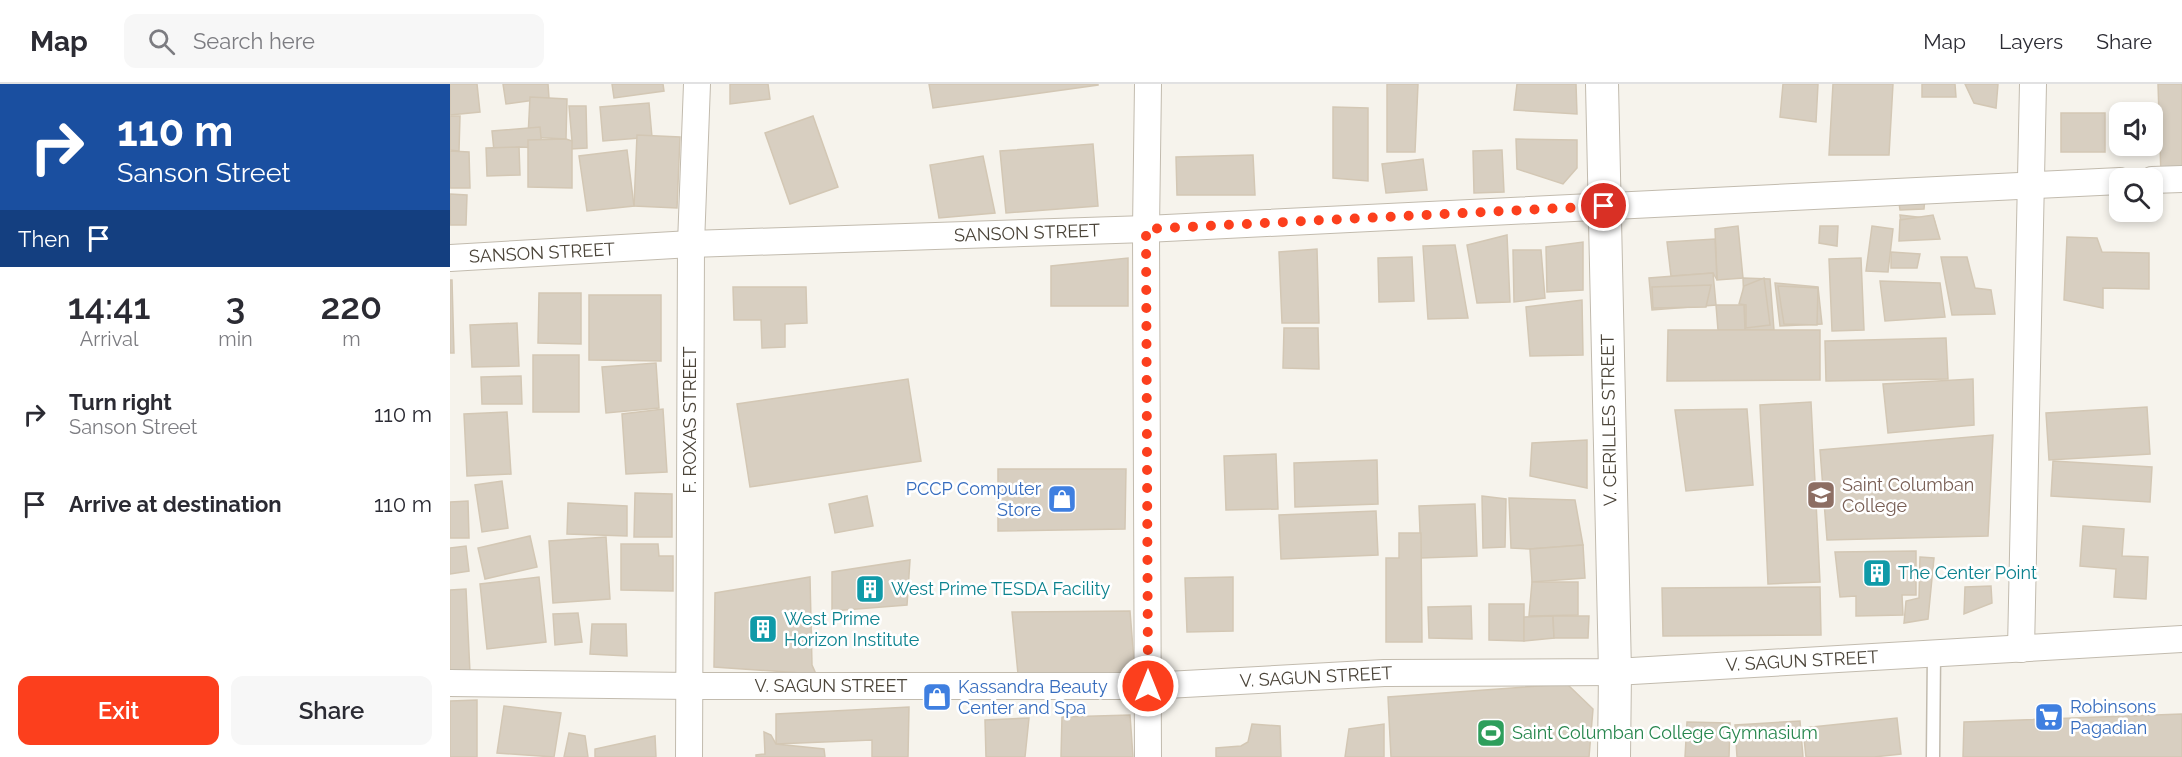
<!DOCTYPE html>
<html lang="en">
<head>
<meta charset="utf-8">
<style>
  :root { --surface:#fff; --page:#f7f7f7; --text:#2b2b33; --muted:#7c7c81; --line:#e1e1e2; --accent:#fc3f1d }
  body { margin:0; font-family:Raleway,sans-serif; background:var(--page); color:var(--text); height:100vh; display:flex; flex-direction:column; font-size:22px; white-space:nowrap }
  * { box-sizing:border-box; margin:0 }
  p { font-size:20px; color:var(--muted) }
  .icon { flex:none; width:33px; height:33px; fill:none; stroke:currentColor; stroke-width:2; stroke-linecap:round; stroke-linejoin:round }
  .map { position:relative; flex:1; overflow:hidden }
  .sheet { display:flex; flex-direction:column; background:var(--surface); width:450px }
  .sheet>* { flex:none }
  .banner { background:#1a4fa0; color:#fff; overflow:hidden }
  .buttons { position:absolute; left:1659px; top:18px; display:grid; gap:12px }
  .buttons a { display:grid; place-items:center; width:54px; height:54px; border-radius:12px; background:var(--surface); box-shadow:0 3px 9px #0003; font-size:30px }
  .pin { position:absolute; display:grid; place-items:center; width:51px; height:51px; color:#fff; margin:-26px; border:3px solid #fff; border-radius:50%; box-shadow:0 2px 6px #0007 }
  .me { position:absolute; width:66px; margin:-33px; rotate:0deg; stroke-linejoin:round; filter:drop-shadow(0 0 4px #0008) }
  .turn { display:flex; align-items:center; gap:21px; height:126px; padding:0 18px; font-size:27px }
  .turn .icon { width:78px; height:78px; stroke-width:2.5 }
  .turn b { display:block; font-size:42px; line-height:51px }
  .then { display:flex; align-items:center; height:57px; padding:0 18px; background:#0003; gap:12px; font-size:22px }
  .eta { display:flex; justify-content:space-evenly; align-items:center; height:102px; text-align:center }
  .eta b { font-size:36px; font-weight:600; line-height:42px }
  .cta { display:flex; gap:12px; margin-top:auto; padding:12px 18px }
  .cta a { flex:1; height:69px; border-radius:12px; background:var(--accent); color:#fff; font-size:24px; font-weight:600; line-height:69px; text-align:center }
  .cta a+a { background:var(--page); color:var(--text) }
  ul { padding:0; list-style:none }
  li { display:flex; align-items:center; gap:18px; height:90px; padding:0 18px }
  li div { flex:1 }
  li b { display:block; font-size:22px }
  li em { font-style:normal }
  header { display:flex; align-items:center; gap:36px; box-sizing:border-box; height:84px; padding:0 30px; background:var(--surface); border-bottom:2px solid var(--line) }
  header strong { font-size:28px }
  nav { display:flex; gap:33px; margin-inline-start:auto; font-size:21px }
  .search { width:420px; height:54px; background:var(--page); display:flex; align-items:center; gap:15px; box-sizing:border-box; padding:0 21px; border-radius:12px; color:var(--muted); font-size:22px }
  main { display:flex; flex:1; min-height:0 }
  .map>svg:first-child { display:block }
  .building { fill:#d8cfc1; stroke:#d3c7b4; stroke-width:1.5 }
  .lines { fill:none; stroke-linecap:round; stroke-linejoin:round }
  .service-casing { stroke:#c2bbae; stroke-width:15 }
  .minor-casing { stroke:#c2bbae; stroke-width:28 }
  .tertiary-casing { stroke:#c2bbae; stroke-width:34 }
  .service { stroke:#fff; stroke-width:12 }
  .minor { stroke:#fff; stroke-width:26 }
  .tertiary { stroke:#fff; stroke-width:32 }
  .route { stroke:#fc3f1d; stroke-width:10; stroke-dasharray:0 18 }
  .labels { text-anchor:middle; stroke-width:5; stroke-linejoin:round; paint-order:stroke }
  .street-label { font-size:18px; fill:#4b4439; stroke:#fff }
  .education-label { font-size:18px; fill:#785e54; stroke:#fff; text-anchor:start }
  .shop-label { font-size:18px; fill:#366cbe; stroke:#fff; text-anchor:start }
  .culture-label { font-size:18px; fill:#0d838f; stroke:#fff; text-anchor:start }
  .leisure-label { font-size:18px; fill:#27864d; stroke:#fff; text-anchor:start }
</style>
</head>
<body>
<header>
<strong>Map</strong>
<div class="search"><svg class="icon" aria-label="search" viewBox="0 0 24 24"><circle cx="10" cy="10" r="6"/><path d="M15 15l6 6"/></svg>Search here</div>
<nav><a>Map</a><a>Layers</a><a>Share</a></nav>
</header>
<main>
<section class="sheet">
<div class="banner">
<div class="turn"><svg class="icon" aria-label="right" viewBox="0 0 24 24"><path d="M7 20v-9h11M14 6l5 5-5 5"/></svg><div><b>110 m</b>Sanson Street</div></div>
<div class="then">Then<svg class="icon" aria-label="arrive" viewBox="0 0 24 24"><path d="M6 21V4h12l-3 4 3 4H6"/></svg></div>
</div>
<div class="eta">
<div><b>14:41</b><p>Arrival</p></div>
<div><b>3</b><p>min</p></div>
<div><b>220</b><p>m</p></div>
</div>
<ul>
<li><svg class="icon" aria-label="right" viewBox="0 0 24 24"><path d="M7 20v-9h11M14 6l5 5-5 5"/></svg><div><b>Turn right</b><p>Sanson Street</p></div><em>110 m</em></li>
<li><svg class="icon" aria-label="arrive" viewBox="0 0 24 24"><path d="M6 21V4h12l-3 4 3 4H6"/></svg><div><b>Arrive at destination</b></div><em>110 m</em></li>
</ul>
<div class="cta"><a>Exit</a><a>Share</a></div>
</section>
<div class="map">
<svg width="1732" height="673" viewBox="0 0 1732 673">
  <rect width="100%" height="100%" fill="#f6f3ec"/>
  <g class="building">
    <polygon points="0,0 27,0 30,28 0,31"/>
    <polygon points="53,0 98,0 99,14 56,20"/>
    <polygon points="162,0 213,0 214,7 164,14"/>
    <polygon points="280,0 318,0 320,15 280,20"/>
    <polygon points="479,0 648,0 648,1 483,24"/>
    <polygon points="937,0 968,0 965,68 937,68"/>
    <polygon points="1067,0 1126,0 1127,30 1064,26"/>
    <polygon points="1333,0 1368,0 1366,38 1330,33"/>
    <polygon points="1383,0 1443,0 1439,71 1379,71"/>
    <polygon points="1472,0 1505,0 1506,13 1472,13"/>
    <polygon points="1515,0 1548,0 1546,24 1524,19"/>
    <polygon points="1708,0 1732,0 1732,91 1711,91"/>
    <polygon points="80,13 117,15 116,55 78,53"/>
    <polygon points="199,19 202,53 153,57 150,23"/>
    <polygon points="119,22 136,22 137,64 121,65 122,57"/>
    <polygon points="883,23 918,24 918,97 883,94"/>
    <rect x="1611" y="29" width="44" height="39"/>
    <polygon points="0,32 10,32 9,67 0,66"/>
    <polygon points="363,32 388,103 340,120 315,49"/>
    <polygon points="90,43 92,64 69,63 44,67 42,47"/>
    <polygon points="187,51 230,53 227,124 184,122"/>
    <polygon points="116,55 122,57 122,104 78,103 78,56"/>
    <polygon points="1066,55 1127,56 1127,84 1113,100 1067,85"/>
    <polygon points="643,60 648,122 556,129 550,67"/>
    <polygon points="69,63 70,91 37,92 36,64"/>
    <polygon points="177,66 184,122 137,127 129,72"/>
    <polygon points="1052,66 1054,108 1024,109 1023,67"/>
    <polygon points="0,67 19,68 20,104 0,104"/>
    <polygon points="803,71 805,111 727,111 726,73"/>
    <polygon points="533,72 545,129 489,134 480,81"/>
    <polygon points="973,75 977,106 936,109 932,80"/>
    <polygon points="0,110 17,111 16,141 0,141"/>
    <polygon points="1448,112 1475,113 1474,125 1450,126"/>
    <polygon points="1450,131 1484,135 1488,152 1452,149"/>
    <polygon points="1483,131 1490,155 1449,157 1450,136"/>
    <polygon points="1288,142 1293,194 1267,196 1265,145"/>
    <polygon points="1370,142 1388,142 1387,162 1369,159"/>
    <polygon points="1422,142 1443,145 1438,188 1416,187"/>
    <polygon points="1057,151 1060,218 1027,219 1017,161"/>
    <polygon points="1617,153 1647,154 1652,168 1699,169 1699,205 1653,204 1653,224 1614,216"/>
    <polygon points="1265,155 1267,196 1263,189 1221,192 1217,158"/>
    <polygon points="1133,158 1133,206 1097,208 1096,163"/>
    <polygon points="1005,161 1018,234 978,235 973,162"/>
    <polygon points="867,165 869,239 832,239 829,168"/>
    <polygon points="1063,166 1091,166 1095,214 1064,218"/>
    <polygon points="1441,168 1470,170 1467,184 1441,184"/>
    <polygon points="962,173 964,217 929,218 928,174"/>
    <polygon points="1491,173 1517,173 1525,204 1541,206 1545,230 1502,231"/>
    <polygon points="678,174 678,222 601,222 601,182"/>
    <polygon points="1411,174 1414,246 1382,247 1379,175"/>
    <polygon points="1263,189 1266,221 1202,226 1199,194"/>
    <polygon points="1293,194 1320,195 1324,246 1295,246"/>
    <polygon points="1314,194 1320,241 1296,244 1296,221 1289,220 1294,202"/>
    <polygon points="0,196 2,196 4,269 0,269"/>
    <polygon points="1430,197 1490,199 1495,233 1435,237"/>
    <polygon points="1325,199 1368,203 1372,240 1330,242"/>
    <polygon points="1261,201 1256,223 1203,224 1202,203"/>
    <polygon points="1328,202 1368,204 1367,241 1334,240"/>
    <polygon points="283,203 356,203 357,239 335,240 335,263 312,264 311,236 284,236"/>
    <polygon points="89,209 131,209 131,260 88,259"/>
    <polygon points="139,211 211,211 211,277 139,276"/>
    <polygon points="1132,216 1133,271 1080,272 1076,223"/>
    <polygon points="1266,221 1294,221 1295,246 1268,246"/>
    <polygon points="67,239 69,282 22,283 20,241"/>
    <polygon points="834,244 868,244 869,285 833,284"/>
    <polygon points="1218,246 1370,246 1370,296 1217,297"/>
    <polygon points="1496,254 1498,295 1376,297 1375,257"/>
    <rect x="83" y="271" width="46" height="57"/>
    <polygon points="206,279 209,324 156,329 152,283"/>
    <polygon points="71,292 72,320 32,320 31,293"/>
    <polygon points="458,295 471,377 300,403 287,320"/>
    <polygon points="1523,295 1524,341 1438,349 1433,300"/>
    <polygon points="1361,318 1370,498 1318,500 1310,321"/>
    <polygon points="1697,323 1700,370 1599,376 1596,329"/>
    <polygon points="213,325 217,388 176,390 172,330"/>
    <polygon points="1297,325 1303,401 1236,407 1225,326"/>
    <polygon points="57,328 61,390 17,392 14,330"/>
    <polygon points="1543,351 1538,452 1377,456 1370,366"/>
    <polygon points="1137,356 1137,404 1080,392 1082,359"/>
    <polygon points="826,370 828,425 776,426 774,372"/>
    <polygon points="927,376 928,420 845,423 844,379"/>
    <polygon points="1603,377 1702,383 1700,418 1601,412"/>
    <polygon points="548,385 676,385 675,445 548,447"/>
    <polygon points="52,397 58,444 32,448 25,401"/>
    <polygon points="185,409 222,410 222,453 184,453"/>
    <polygon points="417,412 423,442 385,449 379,420"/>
    <polygon points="1032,412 1056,415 1055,463 1033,464"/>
    <polygon points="1059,414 1125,416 1133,461 1080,465 1061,464"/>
    <polygon points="18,417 19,454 0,454 0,418"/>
    <polygon points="118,419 177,422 177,452 117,450"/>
    <polygon points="1025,420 1027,472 971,474 969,422"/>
    <polygon points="926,427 928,471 831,475 829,431"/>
    <polygon points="1633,442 1674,445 1672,472 1698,473 1696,515 1664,513 1666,485 1630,482"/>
    <polygon points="949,449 971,449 972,558 936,558 936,474 949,474"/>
    <polygon points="80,452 87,483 35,495 28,464"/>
    <polygon points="156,453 160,515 103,519 99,457"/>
    <polygon points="171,460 208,460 209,472 223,472 223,507 171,506"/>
    <polygon points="1133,461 1135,494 1082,498 1080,465"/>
    <polygon points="16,462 19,487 0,490 0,464"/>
    <polygon points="1466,467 1466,511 1452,511 1453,531 1406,532 1406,512 1390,513 1385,468"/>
    <polygon points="1470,473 1484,474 1478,535 1454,539 1456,517 1469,514"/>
    <polygon points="460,476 457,521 382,527 382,488"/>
    <polygon points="89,493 96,558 37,565 30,500"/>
    <polygon points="360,493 362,581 366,590 264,583 265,509"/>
    <polygon points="783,493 783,547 737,548 735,494"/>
    <polygon points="1082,498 1128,498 1128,531 1079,532"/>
    <polygon points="1541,502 1542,519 1514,530 1515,503"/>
    <polygon points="1370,503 1371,551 1213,552 1212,504"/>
    <polygon points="16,505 20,589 0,589 0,506"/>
    <polygon points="1039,520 1074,520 1074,557 1039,556"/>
    <polygon points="1021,522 1022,555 979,554 978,523"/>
    <polygon points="680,527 685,590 568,590 562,528"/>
    <polygon points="128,529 132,558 105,561 103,530"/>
    <polygon points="1103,532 1104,554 1074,557 1074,533"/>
    <polygon points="1103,532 1139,532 1138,554 1104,554"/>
    <polygon points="142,540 176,540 177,572 140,570"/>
    <polygon points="1117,600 1143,625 1139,673 941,673 938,613"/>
    <polygon points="27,616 27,673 0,673 0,617"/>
    <polygon points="54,622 111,629 104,673 47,669"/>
    <polygon points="459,623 458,673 422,673 422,656 326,660 326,630"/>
    <polygon points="1732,630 1732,673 1513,673 1514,638"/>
    <polygon points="680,631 683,673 611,673 612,633"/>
    <polygon points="579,634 575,673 536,673 535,636"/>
    <polygon points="1447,634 1451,670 1424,673 1356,673 1353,644"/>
    <polygon points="1350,637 1353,673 1287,673 1285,641"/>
    <polygon points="1237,638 1280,639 1279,673 1235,673"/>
    <polygon points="802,640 830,642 831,673 766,673 766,664 791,662 798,658"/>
    <polygon points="934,640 934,673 895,673 899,645"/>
    <polygon points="314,648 321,651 326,660 374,665 375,673 306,673 306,671 315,670"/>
    <polygon points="119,649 135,652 138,673 114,673"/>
    <polygon points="205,652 206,673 145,673 145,665"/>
  </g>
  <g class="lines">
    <g class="service-casing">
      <polyline id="service" points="1483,673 1484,569"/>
    </g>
    <g class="minor-casing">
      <g id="minor">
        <polyline points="1702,96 1732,95"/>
        <polyline points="0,174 241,160 696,145 1670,97"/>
        <polyline points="1571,565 1583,0"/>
        <polyline points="0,599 240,602 698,602 934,589 1165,588 1732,555"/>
        <polyline points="239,673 241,160 247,0"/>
        <polyline points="698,673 696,145 698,0"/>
      </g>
    </g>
    <g class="tertiary-casing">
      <polyline id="tertiary" points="1152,0 1165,588 1164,673"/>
    </g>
    <use href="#service" class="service"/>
    <use href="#minor" class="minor"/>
    <use href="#tertiary" class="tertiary"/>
  </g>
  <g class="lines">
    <polyline class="route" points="698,602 696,145 1154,122"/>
  </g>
  <defs>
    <g id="university-square" transform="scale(1.5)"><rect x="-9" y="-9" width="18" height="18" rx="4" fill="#8d6e63" stroke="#fff"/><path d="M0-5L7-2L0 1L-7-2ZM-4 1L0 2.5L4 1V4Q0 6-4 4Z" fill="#fff"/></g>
    <g id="shop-square" transform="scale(1.5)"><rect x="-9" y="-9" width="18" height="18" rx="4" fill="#3f7fe0" stroke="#fff"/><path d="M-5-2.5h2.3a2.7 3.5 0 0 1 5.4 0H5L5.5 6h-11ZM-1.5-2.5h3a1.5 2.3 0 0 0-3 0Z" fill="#fff"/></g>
    <g id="building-square" transform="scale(1.5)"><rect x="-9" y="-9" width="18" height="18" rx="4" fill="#0f9aa8" stroke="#fff"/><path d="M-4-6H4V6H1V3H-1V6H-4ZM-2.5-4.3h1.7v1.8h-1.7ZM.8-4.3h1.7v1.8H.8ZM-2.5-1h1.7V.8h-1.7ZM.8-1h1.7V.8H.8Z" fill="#fff"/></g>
    <g id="supermarket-square" transform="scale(1.5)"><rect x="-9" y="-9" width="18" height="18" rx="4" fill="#3f7fe0" stroke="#fff"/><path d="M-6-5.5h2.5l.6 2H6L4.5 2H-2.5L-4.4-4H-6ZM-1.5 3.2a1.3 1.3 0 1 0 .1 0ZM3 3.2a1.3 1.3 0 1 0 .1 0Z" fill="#fff"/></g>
    <g id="stadium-square" transform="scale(1.5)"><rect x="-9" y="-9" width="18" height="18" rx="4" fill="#2e9e5b" stroke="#fff"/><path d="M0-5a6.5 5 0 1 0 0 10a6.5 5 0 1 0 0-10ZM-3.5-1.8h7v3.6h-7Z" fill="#fff"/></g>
  </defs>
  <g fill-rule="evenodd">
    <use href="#university-square" x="1371" y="411"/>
    <use href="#shop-square" x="612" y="415"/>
    <use href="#building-square" x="1427" y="489"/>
    <use href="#building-square" x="420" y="505"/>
    <use href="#building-square" x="313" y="545"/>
    <use href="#shop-square" x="487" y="613"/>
    <use href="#supermarket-square" x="1599" y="633"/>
    <use href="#stadium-square" x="1041" y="649"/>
  </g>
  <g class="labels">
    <g class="street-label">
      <text transform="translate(577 149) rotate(-2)" y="6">SANSON STREET</text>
      <text transform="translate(92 169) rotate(-3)" y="6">SANSON STREET</text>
      <text transform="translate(240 336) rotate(-90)" y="6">F. ROXAS STREET</text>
      <text transform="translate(1159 336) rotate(-91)" y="6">V. CERILLES STREET</text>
      <text transform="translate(1352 577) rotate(-3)" y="6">V. SAGUN STREET</text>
      <text transform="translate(866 593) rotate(-3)" y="6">V. SAGUN STREET</text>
      <text x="381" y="608">V. SAGUN STREET</text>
    </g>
    <g class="education-label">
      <text x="1392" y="407">Saint Columban<tspan x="1392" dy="21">College</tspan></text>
    </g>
    <g class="shop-label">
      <text x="591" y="411" text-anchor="end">PCCP Computer<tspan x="591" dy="21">Store</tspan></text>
      <text x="508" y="609">Kassandra Beauty<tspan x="508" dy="21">Center and Spa</tspan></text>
      <text x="1620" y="629">Robinsons<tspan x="1620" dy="21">Pagadian</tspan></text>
    </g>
    <g class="culture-label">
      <text x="1448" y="495">The Center Point</text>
      <text x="441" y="511">West Prime TESDA Facility</text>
      <text x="334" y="541">West Prime<tspan x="334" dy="21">Horizon Institute</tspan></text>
    </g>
    <g class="leisure-label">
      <text x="1062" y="655">Saint Columban College Gymnasium</text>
    </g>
  </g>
</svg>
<div class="buttons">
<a><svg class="icon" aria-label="sound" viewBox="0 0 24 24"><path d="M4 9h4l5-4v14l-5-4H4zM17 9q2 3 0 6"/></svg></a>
<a><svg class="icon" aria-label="search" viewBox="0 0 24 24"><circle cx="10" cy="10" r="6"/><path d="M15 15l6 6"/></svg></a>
</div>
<div class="pin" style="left:1154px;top:122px;background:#d93025"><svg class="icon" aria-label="arrive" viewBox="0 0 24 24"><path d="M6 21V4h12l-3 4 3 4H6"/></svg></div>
<svg class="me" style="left:698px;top:602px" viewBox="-20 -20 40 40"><circle r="17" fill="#fc3f1d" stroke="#fff" stroke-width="3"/><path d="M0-11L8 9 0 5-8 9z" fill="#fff"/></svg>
</div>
</main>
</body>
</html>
